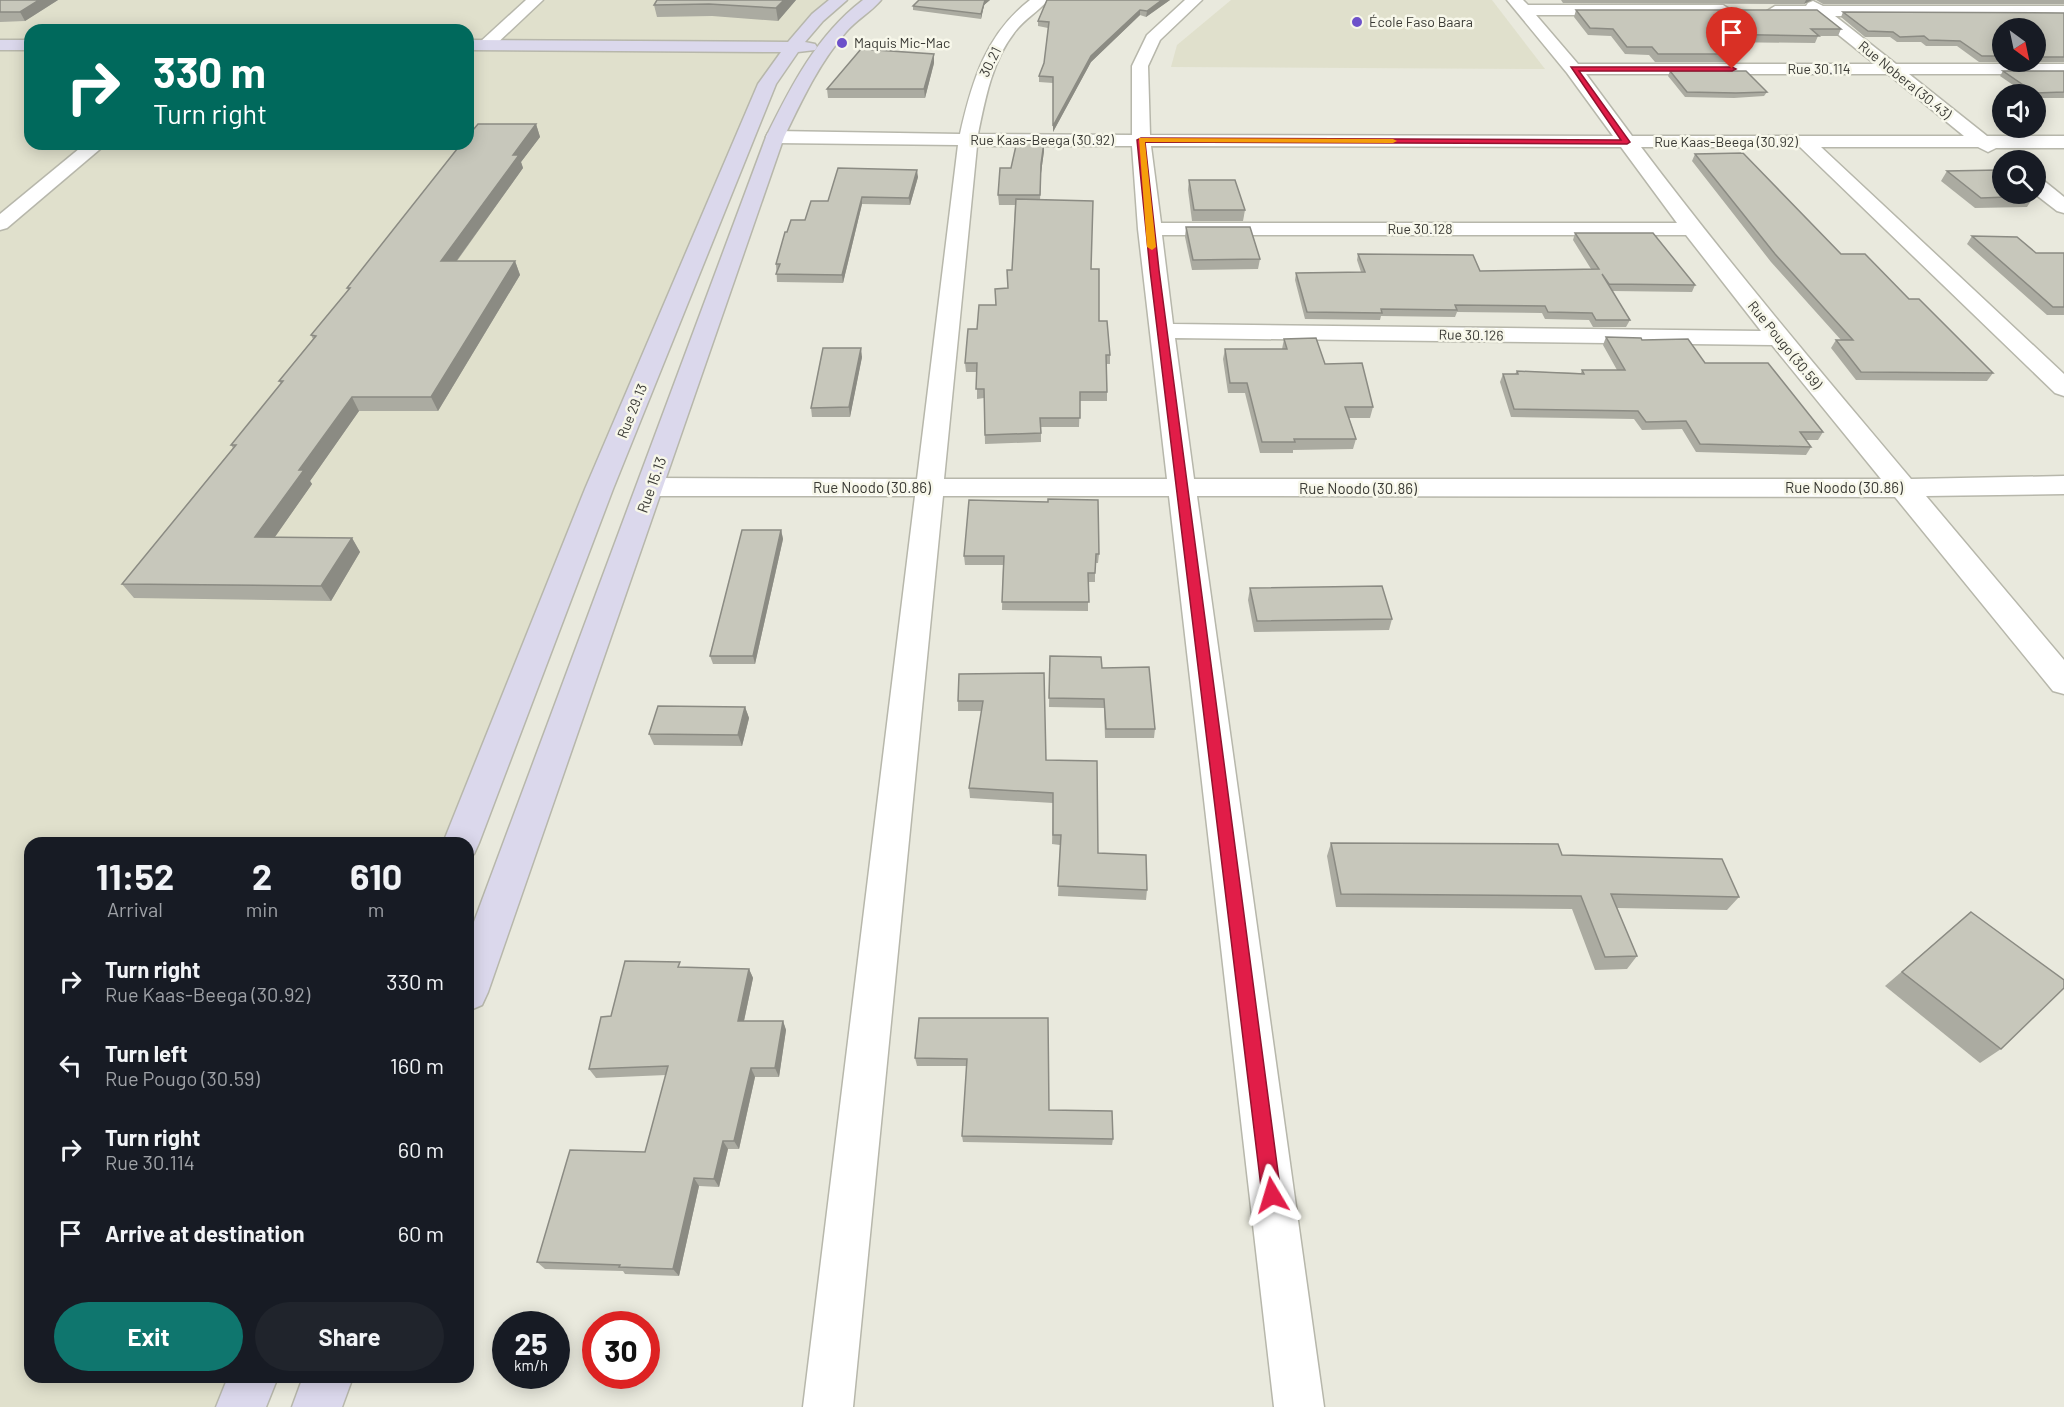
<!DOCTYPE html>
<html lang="en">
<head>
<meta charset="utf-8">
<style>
  :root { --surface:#171b24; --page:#20242c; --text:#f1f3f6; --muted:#9ea1a6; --accent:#0f766e }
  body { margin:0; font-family:Barlow,sans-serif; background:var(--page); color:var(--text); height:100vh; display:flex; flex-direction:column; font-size:22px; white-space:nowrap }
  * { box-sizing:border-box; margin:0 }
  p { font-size:20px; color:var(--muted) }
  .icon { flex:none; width:33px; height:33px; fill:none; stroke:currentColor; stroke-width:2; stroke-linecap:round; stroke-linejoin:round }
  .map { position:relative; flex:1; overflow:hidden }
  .details { position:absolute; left:24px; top:837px; width:450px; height:546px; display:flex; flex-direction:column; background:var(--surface); border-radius:18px; box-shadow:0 3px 15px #0003 }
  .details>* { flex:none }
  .top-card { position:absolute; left:24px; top:24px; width:450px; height:126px; border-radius:18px; box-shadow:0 3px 15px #0003; background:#00695c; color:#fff; overflow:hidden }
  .needle { width:39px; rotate:147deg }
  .fabs { position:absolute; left:1992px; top:18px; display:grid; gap:12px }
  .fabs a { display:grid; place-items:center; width:54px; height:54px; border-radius:50%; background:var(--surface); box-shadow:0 3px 15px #0003; font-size:30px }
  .speed { position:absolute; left:492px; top:1311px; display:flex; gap:12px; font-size:30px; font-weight:700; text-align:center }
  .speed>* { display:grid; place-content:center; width:78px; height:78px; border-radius:50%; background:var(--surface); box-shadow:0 3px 15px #0003; line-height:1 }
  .speed small { font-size:15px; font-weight:400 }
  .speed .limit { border:9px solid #d22; background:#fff; color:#111 }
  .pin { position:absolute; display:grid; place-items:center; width:51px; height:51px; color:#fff; margin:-62px -26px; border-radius:50% 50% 50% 0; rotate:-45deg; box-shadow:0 0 6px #0007 }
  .pin .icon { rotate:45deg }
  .me { position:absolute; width:66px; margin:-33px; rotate:353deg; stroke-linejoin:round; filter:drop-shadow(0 0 4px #0008) }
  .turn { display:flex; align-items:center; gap:21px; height:126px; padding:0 30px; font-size:27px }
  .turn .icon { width:78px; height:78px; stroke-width:2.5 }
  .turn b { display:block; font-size:42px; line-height:51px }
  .eta { display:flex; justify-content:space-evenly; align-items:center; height:102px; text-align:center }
  .eta b { font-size:36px; font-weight:700; line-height:42px }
  .cta { display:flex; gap:12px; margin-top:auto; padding:12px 30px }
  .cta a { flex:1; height:69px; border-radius:36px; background:var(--accent); color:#fff; font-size:24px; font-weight:700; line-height:69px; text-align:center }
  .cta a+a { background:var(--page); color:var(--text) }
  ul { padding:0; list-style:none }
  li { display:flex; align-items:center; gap:18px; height:84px; padding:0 30px }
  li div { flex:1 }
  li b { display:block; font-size:22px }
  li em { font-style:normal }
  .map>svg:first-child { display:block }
  .built { fill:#e0e0cc; fill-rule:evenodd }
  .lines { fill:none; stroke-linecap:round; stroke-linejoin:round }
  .street-casing { stroke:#b7b7ab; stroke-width:3 }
  .secondary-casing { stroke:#b7b7ab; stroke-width:3 }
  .street { fill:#fff; fill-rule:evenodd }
  .secondary { fill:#dbd8ec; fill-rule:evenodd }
  .wall { fill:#ababa1; fill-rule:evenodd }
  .shaded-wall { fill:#8b8b83 }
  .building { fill:#c7c7bb; stroke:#8b8b83; stroke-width:1.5 }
  .route { fill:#e11d48; stroke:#92132f; stroke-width:1.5 }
  .slow { fill:#f59e0b }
  .poi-dot { fill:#6d51ca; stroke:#f7f7ea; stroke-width:2 }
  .labels { text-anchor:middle; stroke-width:5; stroke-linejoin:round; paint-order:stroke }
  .far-poi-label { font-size:14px; fill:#3a3a35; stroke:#f7f7ea; text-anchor:start }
  .far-street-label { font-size:14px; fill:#3a3a35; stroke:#f7f7ea }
  .street-label { font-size:15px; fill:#3a3a35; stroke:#f7f7ea }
</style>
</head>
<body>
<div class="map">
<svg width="2064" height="1407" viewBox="0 0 2064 1407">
  <rect width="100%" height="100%" fill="#e9e9dd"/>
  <g class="built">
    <path d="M0,0H840L793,47L746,131L463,843H30V1377H251L239,1407H0ZM30,30H468V144H30Z"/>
    <polygon points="1231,0 1492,0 1545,69 1171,67 1177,45"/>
  </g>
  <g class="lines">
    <g class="street-casing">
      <g id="street">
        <polygon points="526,0 543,0 492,48 480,48 478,45 480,42"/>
        <path d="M1030,0H1048C1038,12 1023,20 1014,33C992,61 985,100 978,134L1132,135V66L1147,35L1185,0H1202L1160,40L1148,66L1150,135L1613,136L1567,73L1507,0H1523L1528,5H1723L1731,10L1723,15H1536L1578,64H1875L1815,16H1775L1767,11L1775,6H1806L1808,3L1813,1L1823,6H2064V16H1835L1896,64H2064V74H1909L1987,136H2064V148H1996L1988,152L1978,147H1821L2064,374V396L2055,393L1800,147H1641C1727,261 1819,370 1911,479L2064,476V494L1926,496L2064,660V694L2053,691L1895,497L1197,496L1324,1407H1274L1169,496H943L853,1407H803L915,496H651L641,493L637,487L641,481L651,478L917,479L958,145L775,143L768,141L766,137L768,133L775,131L960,134C972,81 986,34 1030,0ZM1586,74H1888L1964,136H1632ZM977,146H1132L1138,229L1167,479H944ZM1151,146L1621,147L1677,223H1161ZM1162,235H1686L1761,331L1173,324ZM1175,338L1772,345L1881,479H1194Z"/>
        <polygon points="85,144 106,144 7,228 0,230 0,214"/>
        <polygon points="2036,178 2043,180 2064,197 2064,213 2057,211 2035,194"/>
      </g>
    </g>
    <g class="secondary-casing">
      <g id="secondary">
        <polygon points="829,0 847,0 823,21 805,42 815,44 817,47 815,50 798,52 776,84 613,489 479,843 474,854 468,856 468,843 443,843 585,489 758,84 781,52 468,50 468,40 788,42 812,14"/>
        <path d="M863,0H881C871,12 856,20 846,32C819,63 802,100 784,137L488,992L482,1005L468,1011V938L766,137C791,86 817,35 863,0Z"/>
        <rect x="0" y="40" width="30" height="10"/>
        <polygon points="228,1377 278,1377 266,1407 216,1407"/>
        <polygon points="303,1377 353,1377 342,1407 292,1407"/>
      </g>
    </g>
    <use href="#street" class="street"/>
    <use href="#secondary" class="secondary"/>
  </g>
  <g class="wall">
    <polygon points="0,0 58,0 25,21 0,22"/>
    <polygon points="657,0 796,0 778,21 712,16 657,17 654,5"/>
    <polygon points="919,0 990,0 984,5 981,19 913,10 913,6"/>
    <polygon points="1047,0 1170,0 1146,17 1140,15 1091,62 1053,132 1053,83 1039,82 1039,76 1044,63 1048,28 1038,26 1038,21"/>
    <polygon points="1561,0 1812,0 1804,4 1563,3"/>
    <polygon points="1816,0 2064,0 2064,4 1823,4"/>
    <polygon points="1576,10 1841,29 1838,36 1818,36 1815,43 1719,42 1732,54 1729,62 1655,62 1649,55 1625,54 1611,36 1588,35 1574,17"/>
    <path d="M1843,12L2064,13V62H1979L1957,46H1926L1921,42H1897L1890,37H1865L1841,17ZM2002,28H2036V62H2002Z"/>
    <polygon points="934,63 925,98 828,98 827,89"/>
    <polygon points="1670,71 1767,92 1764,96 1734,98 1685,97 1668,76"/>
    <polygon points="2003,71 2064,71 2064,98 2036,98 2036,94 2026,94 2000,76"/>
    <polygon points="536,124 540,137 521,162 523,168 457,261 515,261 520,275 438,411 359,411 310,481 312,484 275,537 352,538 360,552 331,601 134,598 122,584 233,448 231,445 281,384 279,381 313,339 311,335 348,290 347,288"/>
    <polygon points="1044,151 1041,173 1040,199 1091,269 1099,321 1110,355 1110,364 1107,364 1107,401 1080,401 1079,427 1041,427 1041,442 985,444 984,398 977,399 977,372 966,372 965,363 977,329 1008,288 1007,270 1012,270 1015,205 999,205 998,195 1011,168"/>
    <polygon points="1695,154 1841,254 1909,299 1993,373 1987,381 1856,380 1831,348 1836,340 1841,340 1771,262 1692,161"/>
    <polygon points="1947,171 2034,196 2027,207 1975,208 1941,181"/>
    <polygon points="918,177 910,205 862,204 843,283 777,282 776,264 787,232 805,220 828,201"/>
    <polygon points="1189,180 1245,210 1243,221 1192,221 1188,190"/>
    <polygon points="1186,227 1260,259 1258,269 1192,270 1185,237"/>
    <polygon points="1575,233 1695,285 1692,292 1612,291 1630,320 1626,327 1593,327 1589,320 1545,319 1542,313 1457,312 1455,317 1381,316 1380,320 1305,319 1295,280 1296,273 1361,272 1357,260 1358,254 1480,271 1591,269 1573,240"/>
    <polygon points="1972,236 2036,253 2064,253 2064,315 2047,315 1967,244"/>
    <polygon points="1606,337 1642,340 1705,363 1823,432 1818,440 1806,440 1811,447 1806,455 1696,452 1682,429 1642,430 1634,419 1511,417 1500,382 1503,374 1515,374 1517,371 1581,373 1582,370 1617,370 1603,345"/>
    <polygon points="1284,339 1325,364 1373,407 1370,418 1349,418 1356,439 1353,449 1293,450 1293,453 1260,453 1245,393 1228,393 1223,359 1225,349 1282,349"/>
    <polygon points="862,357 850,417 812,417 811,408"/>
    <polygon points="781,530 783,539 755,664 713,664 710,656"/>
    <polygon points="1099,554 1098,563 1095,563 1095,582 1088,582 1088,611 1002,610 1003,565 965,565 964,556"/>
    <polygon points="1250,588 1392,619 1389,630 1254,632 1248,600"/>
    <polygon points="1050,656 1102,668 1155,729 1154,738 1105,738 1104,708 1049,707"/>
    <polygon points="959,674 1046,760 1098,853 1147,890 1146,900 1058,896 1060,845 1052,844 1053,803 970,798 969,788 982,711 958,711 958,701"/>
    <polygon points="745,707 749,718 742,746 654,745 649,734"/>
    <polygon points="1331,843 1562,855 1739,897 1727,910 1617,908 1637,956 1627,969 1595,970 1572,909 1336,907 1327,856"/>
    <polygon points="1971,912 2001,1049 1980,1063 1885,986"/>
    <polygon points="683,967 749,969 753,978 744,1021 783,1021 786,1030 779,1077 755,1077 739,1149 728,1149 719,1187 699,1186 679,1276 625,1274 623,1271 545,1269 537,1262 645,1152 666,1075 596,1078 589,1069 611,1016"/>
    <polygon points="919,1018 1049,1110 1113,1139 1112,1145 963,1142 962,1136 967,1066 917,1066 915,1058"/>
  </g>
  <g class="shaded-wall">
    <polygon points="39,0 58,0 25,21 20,12"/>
    <polygon points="784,0 796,0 778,21 776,8"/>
    <polygon points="985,0 990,0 984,5 981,19 981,14"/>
    <polygon points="1162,0 1170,0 1146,17 1147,11"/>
    <polygon points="1806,0 1812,0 1804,4"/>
    <polygon points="1140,10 1140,15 1091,62 1053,132 1053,126 1091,56"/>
    <polygon points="934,54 934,63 925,98 924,89"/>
    <polygon points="536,124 540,137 521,162 523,168 447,274 441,261 513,155"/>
    <polygon points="1044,142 1044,151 1041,173 1040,205 1041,164"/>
    <polygon points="917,170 918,177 910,205 909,198"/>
    <polygon points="862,197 862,204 843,283 842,275"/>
    <polygon points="515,261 520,275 438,411 431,397"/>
    <polygon points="861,348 862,357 850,417 849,407"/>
    <polygon points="352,397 359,411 310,481 312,484 265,551 255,537 299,470"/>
    <polygon points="781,530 783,539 755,664 753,656"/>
    <polygon points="352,538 360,552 331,601 321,586"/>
    <polygon points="745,707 749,718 742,746 738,735"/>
    <polygon points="749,969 753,978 742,1030 738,1021"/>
    <polygon points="783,1021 786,1030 779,1077 775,1068"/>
    <polygon points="751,1068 755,1077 739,1149 734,1141"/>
    <polygon points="723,1141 728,1149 719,1187 714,1179"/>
    <polygon points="694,1178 699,1186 679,1276 673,1269"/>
  </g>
  <g class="building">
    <polygon points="0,0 39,0 20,12 0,12"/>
    <polygon points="657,0 784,0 776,8 709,4 654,5"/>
    <polygon points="919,0 985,0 981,14 913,6"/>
    <polygon points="1047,0 1162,0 1147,11 1140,10 1091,56 1053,126 1053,77 1039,76 1044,63 1049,22 1038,21"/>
    <polygon points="1576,10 1817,10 1841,29 1811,29 1819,36 1711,34 1732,54 1658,54 1652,47 1627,47 1613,29 1590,28"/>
    <polygon points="1843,12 2064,13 2064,57 2036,57 2036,28 2002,28 2002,56 1982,56 1960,41 1929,40 1924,36 1900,37 1893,32 1868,31"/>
    <polygon points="861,49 934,54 924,89 827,89"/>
    <polygon points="1670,71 1746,71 1767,92 1736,93 1687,92"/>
    <polygon points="2003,71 2064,71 2064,92 2035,93"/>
    <polygon points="478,124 536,124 513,155 519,155 441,261 515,261 431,397 352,397 299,470 304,470 255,537 352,538 321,586 122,584 236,445 231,445 283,381 279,381 316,336 311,335 350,288 347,288 461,144 468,144 468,136"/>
    <polygon points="1017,141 1044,142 1041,164 1040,195 998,195 1000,168 1011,168"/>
    <polygon points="1743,153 1841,254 1865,254 1909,299 1919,299 1993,373 1861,372 1836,340 1853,340 1775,254 1695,154"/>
    <polygon points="838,168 917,170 909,198 862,197 842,275 776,274 780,264 776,264 785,232 787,232 791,220 805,220 811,201 828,201"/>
    <polygon points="1999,170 2002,173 2002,194 2030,194 2034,196 1981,198 1947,171"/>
    <polygon points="1189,180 1235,180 1245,210 1194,210"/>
    <polygon points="1016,199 1093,201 1091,269 1099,269 1099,321 1107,321 1110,355 1106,355 1107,392 1080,392 1080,418 1040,418 1041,433 985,435 984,389 976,389 977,363 965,363 968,329 977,329 979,305 996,305 995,289 1008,288 1007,270 1012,270"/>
    <polygon points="1186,227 1250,227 1260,259 1193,260"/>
    <polygon points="1575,233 1653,233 1695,285 1609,284 1602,274 1630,320 1596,320 1592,313 1548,312 1545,306 1455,305 1457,310 1381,309 1382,313 1307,312 1296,273 1365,272 1358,254 1473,255 1480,271 1599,269"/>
    <polygon points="1972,236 2017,237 2036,253 2064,253 2064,307 2053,307"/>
    <polygon points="1606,337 1641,338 1642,340 1688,339 1705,363 1768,363 1823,432 1800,432 1811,447 1700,444 1686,421 1646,422 1638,411 1514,409 1503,374 1518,374 1517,371 1584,374 1582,370 1625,370"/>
    <polygon points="1316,338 1325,364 1362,363 1373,407 1345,407 1356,439 1294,439 1295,442 1262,442 1247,383 1230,383 1225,349 1287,349 1284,339"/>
    <polygon points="823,348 861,348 849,407 811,408"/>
    <polygon points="1048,499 1098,500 1099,554 1096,554 1095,573 1088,573 1089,602 1002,602 1004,556 964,556 969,500 1048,502"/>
    <polygon points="742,530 781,530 753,656 710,656"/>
    <polygon points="1382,586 1392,619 1257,621 1250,588"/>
    <polygon points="1050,656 1101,657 1102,668 1149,667 1155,729 1106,729 1104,699 1049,698"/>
    <polygon points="1044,673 1046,760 1097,761 1098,853 1146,855 1147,890 1058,886 1061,835 1053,835 1053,793 969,788 983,701 958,701 959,674"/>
    <polygon points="658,706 745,707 738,735 649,734"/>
    <polygon points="1331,843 1558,844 1562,855 1722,859 1739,897 1611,894 1637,956 1605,957 1581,896 1341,894"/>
    <polygon points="1971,912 2064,980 2064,988 2001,1049 1902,972"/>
    <polygon points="625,961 680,962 678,967 749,969 738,1021 783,1021 775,1068 751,1068 734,1141 723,1141 714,1179 694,1178 673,1269 619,1267 620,1265 537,1262 570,1150 645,1152 668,1066 589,1069 601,1017 611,1016"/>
    <polygon points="919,1018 1048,1018 1049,1110 1112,1111 1113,1139 962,1136 967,1059 915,1058"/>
  </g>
  <polygon class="route" points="1571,67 1732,67 1736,69 1732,71 1579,71 1630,142 1627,144 1145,142 1159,270 1281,1195 1278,1202 1272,1204 1265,1202 1262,1195 1150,270 1137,140 1141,138 1621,140"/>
  <polygon class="slow" points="1139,138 1393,139 1397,141 1393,143 1145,142 1156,247 1152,250 1147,247"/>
  <g class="poi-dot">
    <circle cx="1357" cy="22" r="6"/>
    <circle cx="842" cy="43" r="6"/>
  </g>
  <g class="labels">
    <g class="far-poi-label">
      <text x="1369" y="27">École Faso Baara</text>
      <text x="854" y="48">Maquis Mic-Mac</text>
    </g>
    <g class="far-street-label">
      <text transform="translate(990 62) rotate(-64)" y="5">30.21</text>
      <text x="1819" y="74">Rue 30.114</text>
      <text transform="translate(1905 80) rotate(39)" y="5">Rue Nobera (30.43)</text>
      <text x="1042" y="145">Rue Kaas-Beega (30.92)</text>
      <text x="1726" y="147">Rue Kaas-Beega (30.92)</text>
      <text x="1420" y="234">Rue 30.128</text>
      <text transform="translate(1471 335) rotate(1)" y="5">Rue 30.126</text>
      <text transform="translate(1785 345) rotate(51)" y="5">Rue Pougo (30.59)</text>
      <text transform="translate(632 411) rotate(-68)" y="5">Rue 29.13</text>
    </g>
    <g class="street-label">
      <text transform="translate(652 485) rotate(-70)" y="5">Rue 15.13</text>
      <text x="872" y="493">Rue Noodo (30.86)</text>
      <text x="1844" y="493">Rue Noodo (30.86)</text>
      <text x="1358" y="494">Rue Noodo (30.86)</text>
    </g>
  </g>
</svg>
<div class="fabs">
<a><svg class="needle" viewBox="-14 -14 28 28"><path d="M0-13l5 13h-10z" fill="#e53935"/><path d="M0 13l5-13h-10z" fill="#9ea1a6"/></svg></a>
<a><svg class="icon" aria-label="sound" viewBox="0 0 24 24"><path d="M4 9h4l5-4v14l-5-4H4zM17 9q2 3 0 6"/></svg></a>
<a><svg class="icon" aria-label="search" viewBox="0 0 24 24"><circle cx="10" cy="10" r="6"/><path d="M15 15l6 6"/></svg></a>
</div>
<div class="speed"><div>25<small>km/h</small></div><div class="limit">30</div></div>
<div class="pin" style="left:1732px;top:69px;background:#d93025"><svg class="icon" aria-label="arrive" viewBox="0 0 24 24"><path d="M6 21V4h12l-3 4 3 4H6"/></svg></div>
<svg class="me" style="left:1272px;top:1195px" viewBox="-20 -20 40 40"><path d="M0-17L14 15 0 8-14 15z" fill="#e11d48" stroke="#fff" stroke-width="4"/></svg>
<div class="top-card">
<div class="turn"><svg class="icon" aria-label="right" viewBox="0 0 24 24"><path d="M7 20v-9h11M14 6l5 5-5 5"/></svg><div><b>330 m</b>Turn right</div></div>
</div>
<section class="details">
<div class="eta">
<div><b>11:52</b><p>Arrival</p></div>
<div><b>2</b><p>min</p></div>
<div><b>610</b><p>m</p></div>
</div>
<ul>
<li><svg class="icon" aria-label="right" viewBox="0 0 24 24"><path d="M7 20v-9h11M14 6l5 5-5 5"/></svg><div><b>Turn right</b><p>Rue Kaas-Beega (30.92)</p></div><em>330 m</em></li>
<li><svg class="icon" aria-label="left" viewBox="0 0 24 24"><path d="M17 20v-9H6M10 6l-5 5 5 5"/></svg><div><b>Turn left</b><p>Rue Pougo (30.59)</p></div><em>160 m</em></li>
<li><svg class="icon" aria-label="right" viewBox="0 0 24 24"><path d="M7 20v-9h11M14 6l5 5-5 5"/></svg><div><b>Turn right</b><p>Rue 30.114</p></div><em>60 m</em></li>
<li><svg class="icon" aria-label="arrive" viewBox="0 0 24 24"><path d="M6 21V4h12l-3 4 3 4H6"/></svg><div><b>Arrive at destination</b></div><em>60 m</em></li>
</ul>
<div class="cta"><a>Exit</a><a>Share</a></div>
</section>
</div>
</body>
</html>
